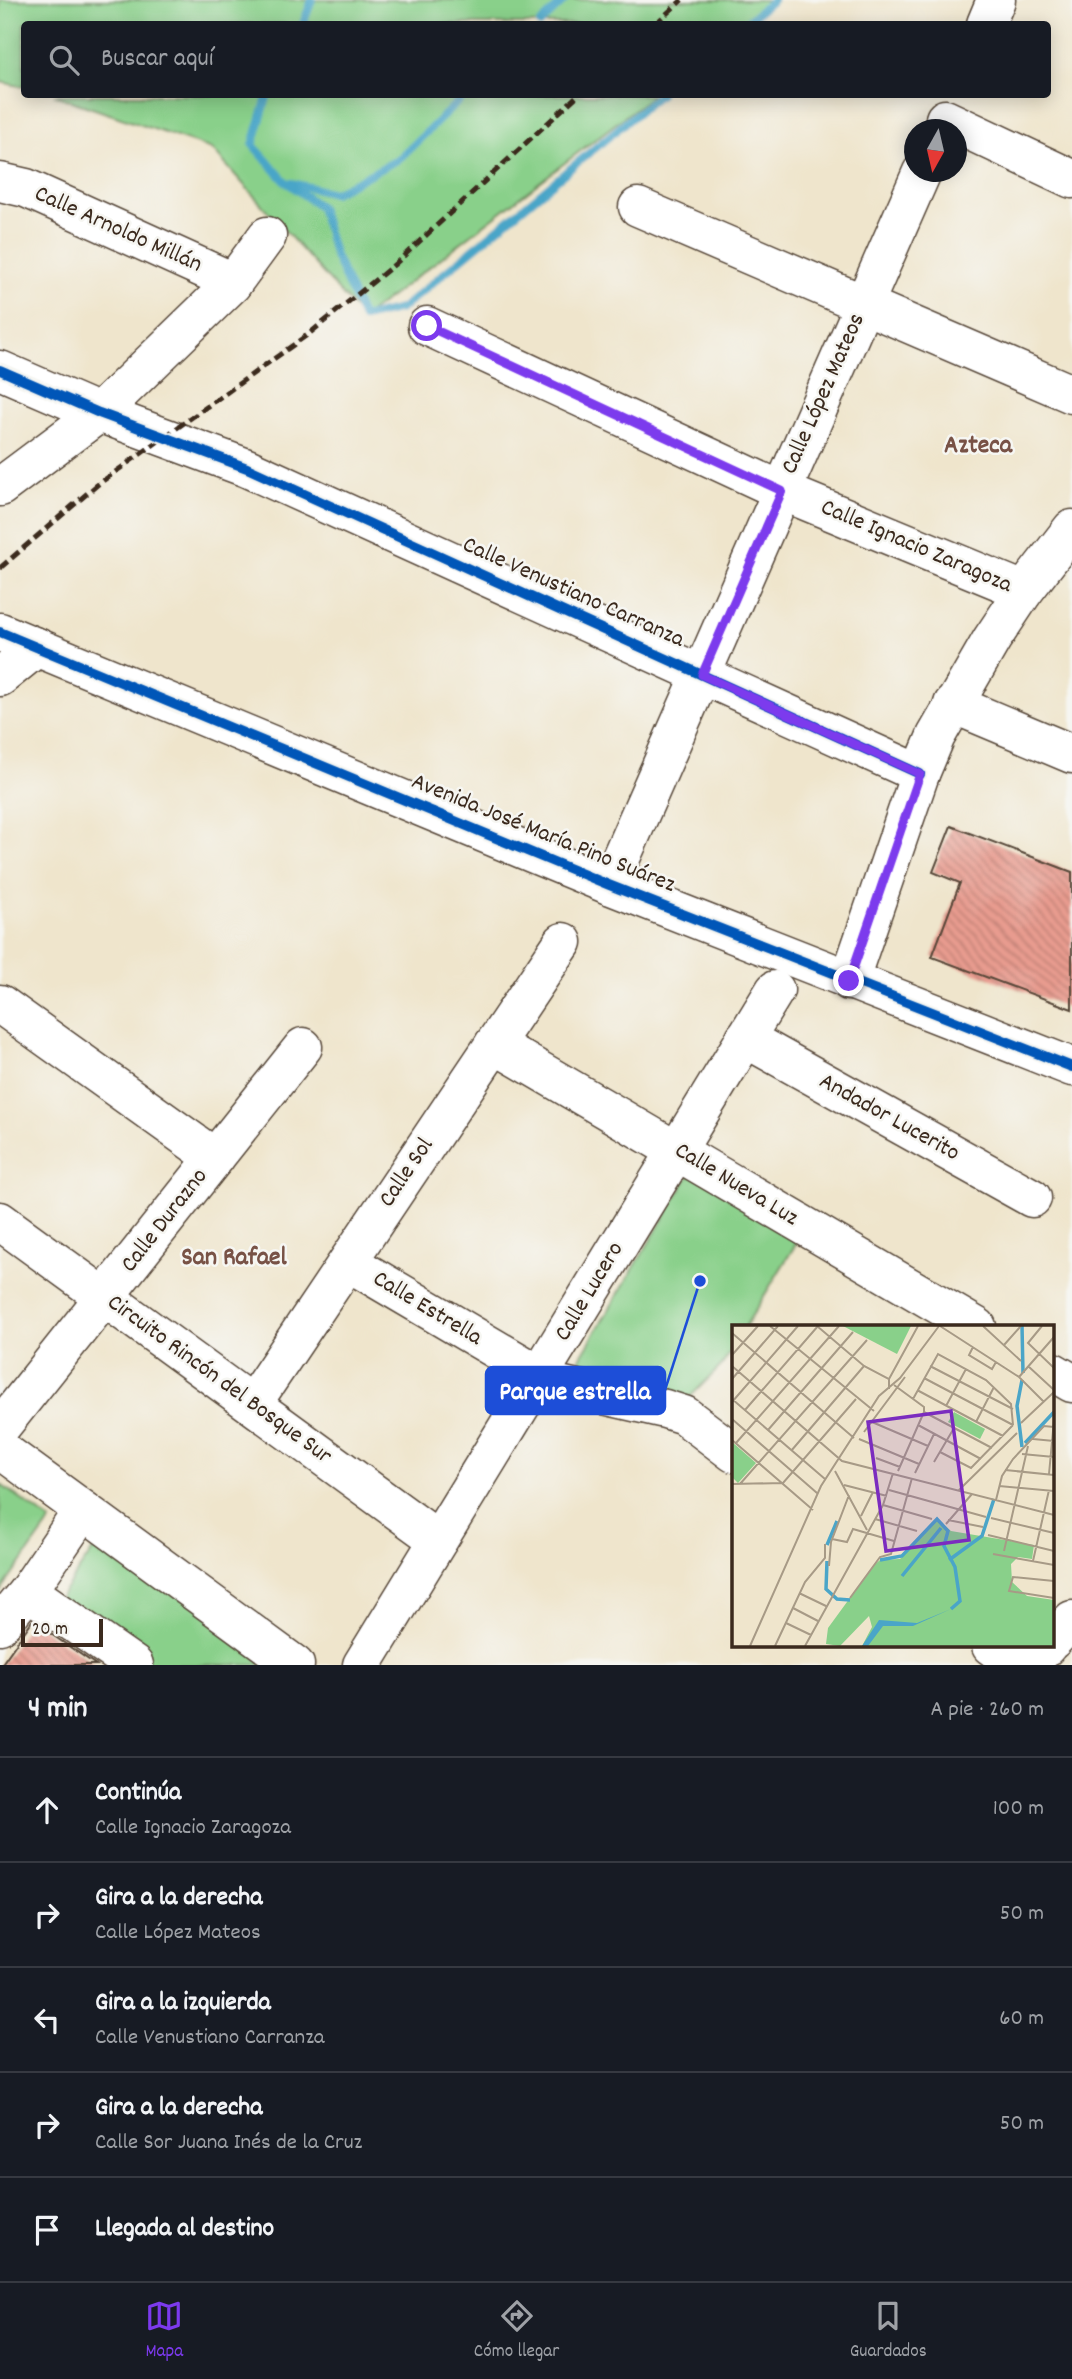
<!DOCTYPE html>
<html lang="es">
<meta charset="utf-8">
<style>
:root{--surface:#171b24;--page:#242831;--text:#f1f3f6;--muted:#9ea1a6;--line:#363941;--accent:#7c3aed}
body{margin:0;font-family:Dekko,sans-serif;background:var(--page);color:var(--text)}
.compass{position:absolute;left:904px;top:119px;width:63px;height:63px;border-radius:50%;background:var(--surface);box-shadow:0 4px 18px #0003;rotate:188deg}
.scale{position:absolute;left:21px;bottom:18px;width:82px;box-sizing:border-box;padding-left:7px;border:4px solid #3b2a1e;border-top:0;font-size:19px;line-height:24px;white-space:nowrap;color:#3b2a1e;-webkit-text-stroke:5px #f6f6f2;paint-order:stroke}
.stop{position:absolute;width:21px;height:21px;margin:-16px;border:5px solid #7c3aed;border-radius:50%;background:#fff}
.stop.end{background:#7c3aed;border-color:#fff;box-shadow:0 2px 7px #0008}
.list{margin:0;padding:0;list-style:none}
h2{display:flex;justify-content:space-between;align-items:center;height:91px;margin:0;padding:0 28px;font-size:30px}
h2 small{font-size:23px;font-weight:400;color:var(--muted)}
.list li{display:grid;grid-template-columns:46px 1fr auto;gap:21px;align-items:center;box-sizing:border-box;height:105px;padding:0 28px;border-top:2px solid var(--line)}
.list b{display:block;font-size:26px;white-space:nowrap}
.list p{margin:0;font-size:23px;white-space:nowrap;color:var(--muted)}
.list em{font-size:23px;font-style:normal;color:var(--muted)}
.icon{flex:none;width:38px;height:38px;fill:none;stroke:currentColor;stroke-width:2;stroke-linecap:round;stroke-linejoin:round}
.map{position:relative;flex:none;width:1072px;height:1665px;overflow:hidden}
.search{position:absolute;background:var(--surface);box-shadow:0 4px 18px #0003;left:21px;right:21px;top:21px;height:77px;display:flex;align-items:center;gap:18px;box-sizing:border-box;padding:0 24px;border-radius:7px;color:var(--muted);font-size:26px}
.sheet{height:616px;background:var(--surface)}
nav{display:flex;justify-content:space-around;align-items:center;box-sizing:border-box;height:98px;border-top:2px solid var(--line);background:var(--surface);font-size:19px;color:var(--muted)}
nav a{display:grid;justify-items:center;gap:4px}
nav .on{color:var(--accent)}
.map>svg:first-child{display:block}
.park{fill:#89d08a;stroke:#627d54;stroke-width:2}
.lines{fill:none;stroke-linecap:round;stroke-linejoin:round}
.stream{stroke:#4aa5c8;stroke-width:8}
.building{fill:url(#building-back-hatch)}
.minor-casing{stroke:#564638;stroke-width:41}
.major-casing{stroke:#564638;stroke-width:41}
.minor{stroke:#fff;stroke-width:38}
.major{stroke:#fff;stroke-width:38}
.rail{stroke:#3b2a1e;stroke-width:5;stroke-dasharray:10 5;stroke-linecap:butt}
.cycleway-casing{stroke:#f6f6f2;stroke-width:15}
.cycleway{stroke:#0057b8;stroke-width:10}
.route{stroke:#7c3aed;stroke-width:9}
.labels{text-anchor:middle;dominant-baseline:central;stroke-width:5;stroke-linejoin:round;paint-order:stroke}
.street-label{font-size:24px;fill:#3b2a1e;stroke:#f6f6f2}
.neighbourhood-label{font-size:26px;font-weight:bold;fill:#785246;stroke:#f6f6f2}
.inset-river{fill:none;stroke:#4aa5c8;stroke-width:3.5}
.inset-road{fill:none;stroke:#a79a86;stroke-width:2}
.view{fill:#7b2cbf;fill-opacity:0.15;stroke:#7b2cbf;stroke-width:3.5}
.inset-edge{fill:none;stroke:#3b2a1e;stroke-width:3.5}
.leader{fill:none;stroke:#1d4ed8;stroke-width:2.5}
.callout-dot{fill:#1d4ed8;stroke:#f6f6f2;stroke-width:2.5}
.callout{fill:#1d4ed8;stroke:#1d4ed8;stroke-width:2.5}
.callout-label{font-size:26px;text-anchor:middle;font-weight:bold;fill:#fff}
</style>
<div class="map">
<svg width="1072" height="1665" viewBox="0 0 1072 1665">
<defs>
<pattern id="building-back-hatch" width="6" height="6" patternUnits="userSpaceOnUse" patternTransform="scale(1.75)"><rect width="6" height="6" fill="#e89b8f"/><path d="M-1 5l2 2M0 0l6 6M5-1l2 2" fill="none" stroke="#bd7f74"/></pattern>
</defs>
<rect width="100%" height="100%" fill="#f6f6f2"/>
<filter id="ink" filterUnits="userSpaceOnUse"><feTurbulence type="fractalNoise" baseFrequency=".0143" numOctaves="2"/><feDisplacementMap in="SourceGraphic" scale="14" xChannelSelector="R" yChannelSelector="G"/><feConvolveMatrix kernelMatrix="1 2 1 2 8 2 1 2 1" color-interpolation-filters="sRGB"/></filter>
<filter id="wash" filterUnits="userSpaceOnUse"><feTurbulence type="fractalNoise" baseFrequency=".00686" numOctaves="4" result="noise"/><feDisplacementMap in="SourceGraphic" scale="28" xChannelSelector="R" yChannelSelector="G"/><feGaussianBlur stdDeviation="1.57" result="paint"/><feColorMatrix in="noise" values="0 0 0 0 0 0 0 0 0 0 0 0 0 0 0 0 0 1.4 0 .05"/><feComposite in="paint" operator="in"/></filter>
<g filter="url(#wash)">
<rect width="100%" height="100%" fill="#efe5cc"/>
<g class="park">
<polygon points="0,0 773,0 743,24 24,24 24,87 0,82"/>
<polygon points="54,95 653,95 363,318 212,149"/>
<polygon points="693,1169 802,1234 745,1327 734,1327 734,1346 722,1365 680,1407 568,1378"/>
<polygon points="0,1484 51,1521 0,1592"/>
<polygon points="103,1535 280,1665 132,1665 59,1599"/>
</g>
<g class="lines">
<g class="stream">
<polyline points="303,24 312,0"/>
<polyline points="540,24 565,0"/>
<polyline points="744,24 773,0"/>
<polyline points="268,94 253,145 285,181 320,207 335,256 363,318 401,309 660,94"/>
<polyline points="291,183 334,193 399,159 466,94"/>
</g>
</g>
<g id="blocks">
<g class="building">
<polygon points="951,826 1072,872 1072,1009 932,957 960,883 933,872"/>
<polygon points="32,1621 96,1665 1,1665"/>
</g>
</g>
</g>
<g filter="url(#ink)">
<use href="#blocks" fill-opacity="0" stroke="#564638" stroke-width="2"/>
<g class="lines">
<g class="minor-casing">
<g id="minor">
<polyline points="986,24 996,0"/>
<polyline points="945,119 1072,179"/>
<polyline points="0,182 26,188 220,276 232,284"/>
<polyline points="638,207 1072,394"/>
<polyline points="427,326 782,491 1024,591"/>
<polyline points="0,370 99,413 247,468 920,774"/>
<polyline points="0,487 99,413 232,284 267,236"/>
<polyline points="0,632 609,885 1072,1067"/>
<polyline points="0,677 37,647"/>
<polyline points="953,704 1072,754"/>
<polyline points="609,885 922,172"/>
<polyline points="849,981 920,774 936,736 992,639 1024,591 1072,529"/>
<polyline points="0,1004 215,1158"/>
<polyline points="745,1038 1032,1198"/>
<polyline points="494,1044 977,1327"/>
<polyline points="0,1221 438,1540"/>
<polyline points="348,1262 555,1384 665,1409 684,1415 734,1453"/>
<polyline points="1053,1372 1072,1383"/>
<polyline points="252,1404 563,942"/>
<polyline points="0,1428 303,1047"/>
<polyline points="0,1449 295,1665"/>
<polyline points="28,1591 134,1665"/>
<polyline points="0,1625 28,1591 83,1510"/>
<polyline points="991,1646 1017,1665"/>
<polyline points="362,1665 775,990"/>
</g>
</g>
<g class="major-casing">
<g id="major">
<polyline points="1053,1640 1072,1620"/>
<polyline points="1028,1665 1047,1646"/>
</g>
</g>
<use href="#minor" class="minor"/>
<use href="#major" class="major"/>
<g class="rail">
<polyline points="655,24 682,0"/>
<polyline points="0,568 97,485 310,333 395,264 579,94"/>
</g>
<g class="cycleway-casing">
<g id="cycleway">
<polyline points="0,370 99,413 247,468 920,774"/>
<polyline points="0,632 609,885 1072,1067"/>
</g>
</g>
<use href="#cycleway" class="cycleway"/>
</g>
</g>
<g class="lines" filter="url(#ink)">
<polyline class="route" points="427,326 782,491 702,675 920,774 849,981"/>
</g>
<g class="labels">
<g class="street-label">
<text transform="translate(118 230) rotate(24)">Calle Arnoldo Millán</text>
<text transform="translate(824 394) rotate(-66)">Calle López Mateos</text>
<text transform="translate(916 547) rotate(23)">Calle Ignacio Zaragoza</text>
<text transform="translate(573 593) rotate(24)">Calle Venustiano Carranza</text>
<text transform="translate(543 834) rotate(22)">Avenida José María Pino Suárez</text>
<text transform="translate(889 1118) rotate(29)">Andador Lucerito</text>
<text transform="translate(407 1173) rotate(-56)">Calle Sol</text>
<text transform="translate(736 1185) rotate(31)">Calle Nueva Luz</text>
<text transform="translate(165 1221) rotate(-52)">Calle Durazno</text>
<text transform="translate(590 1292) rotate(-59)">Calle Lucero</text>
<text transform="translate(427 1309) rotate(31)">Calle Estrella</text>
<text transform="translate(219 1380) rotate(36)">Circuito Rincón del Bosque Sur</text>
</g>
<g class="neighbourhood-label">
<text x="978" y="446">Azteca</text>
<text x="234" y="1258">San Rafael</text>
</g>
</g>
<g transform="translate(732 1325)">
<rect width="322" height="322" fill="#efe5cc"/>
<path d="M 111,1 L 179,1 L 165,29 Z" fill="#89d08a"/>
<path d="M 222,87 L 253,104 L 248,114 L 216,97 ZM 0,117 L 24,138 L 6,158 L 0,152 ZM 205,194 L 219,206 L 302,220 L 300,234 L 286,232 L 279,239 L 280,257 L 295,271 L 322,275 L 322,321 L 130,321 L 140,302 L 137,291 L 108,321 L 94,319 L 96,303 L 142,240 L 148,235 L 168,234 Z" fill="#89d08a"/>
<path d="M 219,284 L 181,301 L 151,301 L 136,321 L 130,321 L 147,295 L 185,298 Z" fill="#4aa5c8"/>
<path class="inset-river" d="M 290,1 L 291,48M 293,118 L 322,87M 290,122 L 285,81 L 290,55M 95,220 L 105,196M 148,235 L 170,231 L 205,194 L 216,206 L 212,221 L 223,242 L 228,276 L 219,284M 217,235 L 250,211 L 262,174M 95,236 L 94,264 L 105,274 L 118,275M 170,251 L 209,203"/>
<path class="inset-road" d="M 38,1 L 142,86M 85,1 L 132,41 L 157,54 L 157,64M 208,1 L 287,52 L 312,77M 251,1 L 289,36M 310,1 L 296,18 L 322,43M 0,8 L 122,113M 272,20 L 289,1M 241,22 L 237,30 L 260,44 L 264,37M 0,30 L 26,1M 0,41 L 110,136 L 322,190M 198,41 L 281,84M 296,41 L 322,65M 287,52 L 322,12M 192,53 L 281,100M 0,54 L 46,1M 157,54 L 186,1M 162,60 L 192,82 L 192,87M 185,65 L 271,111M 0,74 L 93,154M 181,74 L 206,29 L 254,55 L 279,79 L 281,100M 0,77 L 66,1M 214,81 L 234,44M 13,85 L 86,1M 192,87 L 260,123M 0,94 L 85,168M 140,97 L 196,121M 244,97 L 262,62M 289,98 L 322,67M 186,100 L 249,134M 36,105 L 121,7M 132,107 L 173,52M 127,114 L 187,139M 301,114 L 322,116M 0,115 L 81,185M 4,118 L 107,1M 59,126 L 132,41M 208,127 L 239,143 L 281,100M 290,129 L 322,132M 144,133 L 168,142M 202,137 L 222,103M 273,145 L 322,150M 103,146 L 135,205M 166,146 L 192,87M 183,148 L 202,109M 317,149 L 322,95M 0,159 L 51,158 L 124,74M 8,159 L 135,15M 112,160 L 155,171M 267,161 L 322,166M 157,165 L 254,192M 227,165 L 285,108M 264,175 L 270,151 L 281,134 L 312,101 L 322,102M 151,180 L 200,194M 129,191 L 141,167M 259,193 L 322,208M 143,194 L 185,206M 216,195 L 251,202M 214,199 L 240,169M 256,210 L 322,226M 100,214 L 115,217 L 121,204 L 162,216M 272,226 L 296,121M 261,229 L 322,240M 301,236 L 317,165M 97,241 L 99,217 L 117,170M 322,256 L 281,252 L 277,266 L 322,273M 67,268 L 94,281M 118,273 L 148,232 L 159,229 L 180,153M 61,283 L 86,296M 54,298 L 79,310M 18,321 L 89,161 L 147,71 L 168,53 L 207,1M 43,321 L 73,257 L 93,233 L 93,219M 73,321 L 151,180 L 161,148"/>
<path class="view" d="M 219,86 L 237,215 L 154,226 L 136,97 Z"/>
<rect width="322" height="322" class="inset-edge"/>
</g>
<path class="leader" d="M700 1281L665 1390"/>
<circle class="callout-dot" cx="700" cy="1281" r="7"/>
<rect class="callout" x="486" y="1367" width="179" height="47" rx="7"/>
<g class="callout-label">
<text x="575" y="1399">Parque estrella</text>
</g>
</svg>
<svg class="compass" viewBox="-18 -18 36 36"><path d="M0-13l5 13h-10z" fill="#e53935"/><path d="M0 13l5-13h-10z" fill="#9ea1a6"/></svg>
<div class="scale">20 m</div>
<div class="stop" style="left:427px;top:326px"></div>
<div class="stop end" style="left:849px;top:981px"></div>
<div class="search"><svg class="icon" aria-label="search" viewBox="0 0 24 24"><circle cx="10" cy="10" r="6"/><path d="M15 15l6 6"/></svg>Buscar aquí</div>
</div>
<section class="sheet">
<h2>4 min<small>A pie · 260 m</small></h2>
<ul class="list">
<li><svg class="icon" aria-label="ahead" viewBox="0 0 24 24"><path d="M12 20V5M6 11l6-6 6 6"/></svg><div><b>Continúa</b><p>Calle Ignacio Zaragoza</p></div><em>100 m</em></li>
<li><svg class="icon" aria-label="right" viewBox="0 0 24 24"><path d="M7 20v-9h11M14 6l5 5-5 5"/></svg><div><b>Gira a la derecha</b><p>Calle López Mateos</p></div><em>50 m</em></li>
<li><svg class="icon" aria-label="left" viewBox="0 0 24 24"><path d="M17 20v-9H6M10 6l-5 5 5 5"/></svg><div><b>Gira a la izquierda</b><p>Calle Venustiano Carranza</p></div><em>60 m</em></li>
<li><svg class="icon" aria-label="right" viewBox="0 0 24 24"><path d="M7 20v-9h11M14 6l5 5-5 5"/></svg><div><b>Gira a la derecha</b><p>Calle Sor Juana Inés de la Cruz</p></div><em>50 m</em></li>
<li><svg class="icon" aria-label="arrive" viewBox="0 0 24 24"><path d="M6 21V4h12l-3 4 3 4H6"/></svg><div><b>Llegada al destino</b></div></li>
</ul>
</section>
<nav>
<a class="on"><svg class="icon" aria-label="map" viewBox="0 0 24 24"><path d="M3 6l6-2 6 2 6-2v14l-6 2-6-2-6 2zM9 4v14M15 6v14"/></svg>Mapa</a>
<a><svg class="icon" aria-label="directions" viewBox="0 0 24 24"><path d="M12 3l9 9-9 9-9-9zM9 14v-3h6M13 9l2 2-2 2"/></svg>Cómo llegar</a>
<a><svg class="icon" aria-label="saved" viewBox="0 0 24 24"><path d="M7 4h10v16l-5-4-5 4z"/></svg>Guardados</a>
</nav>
